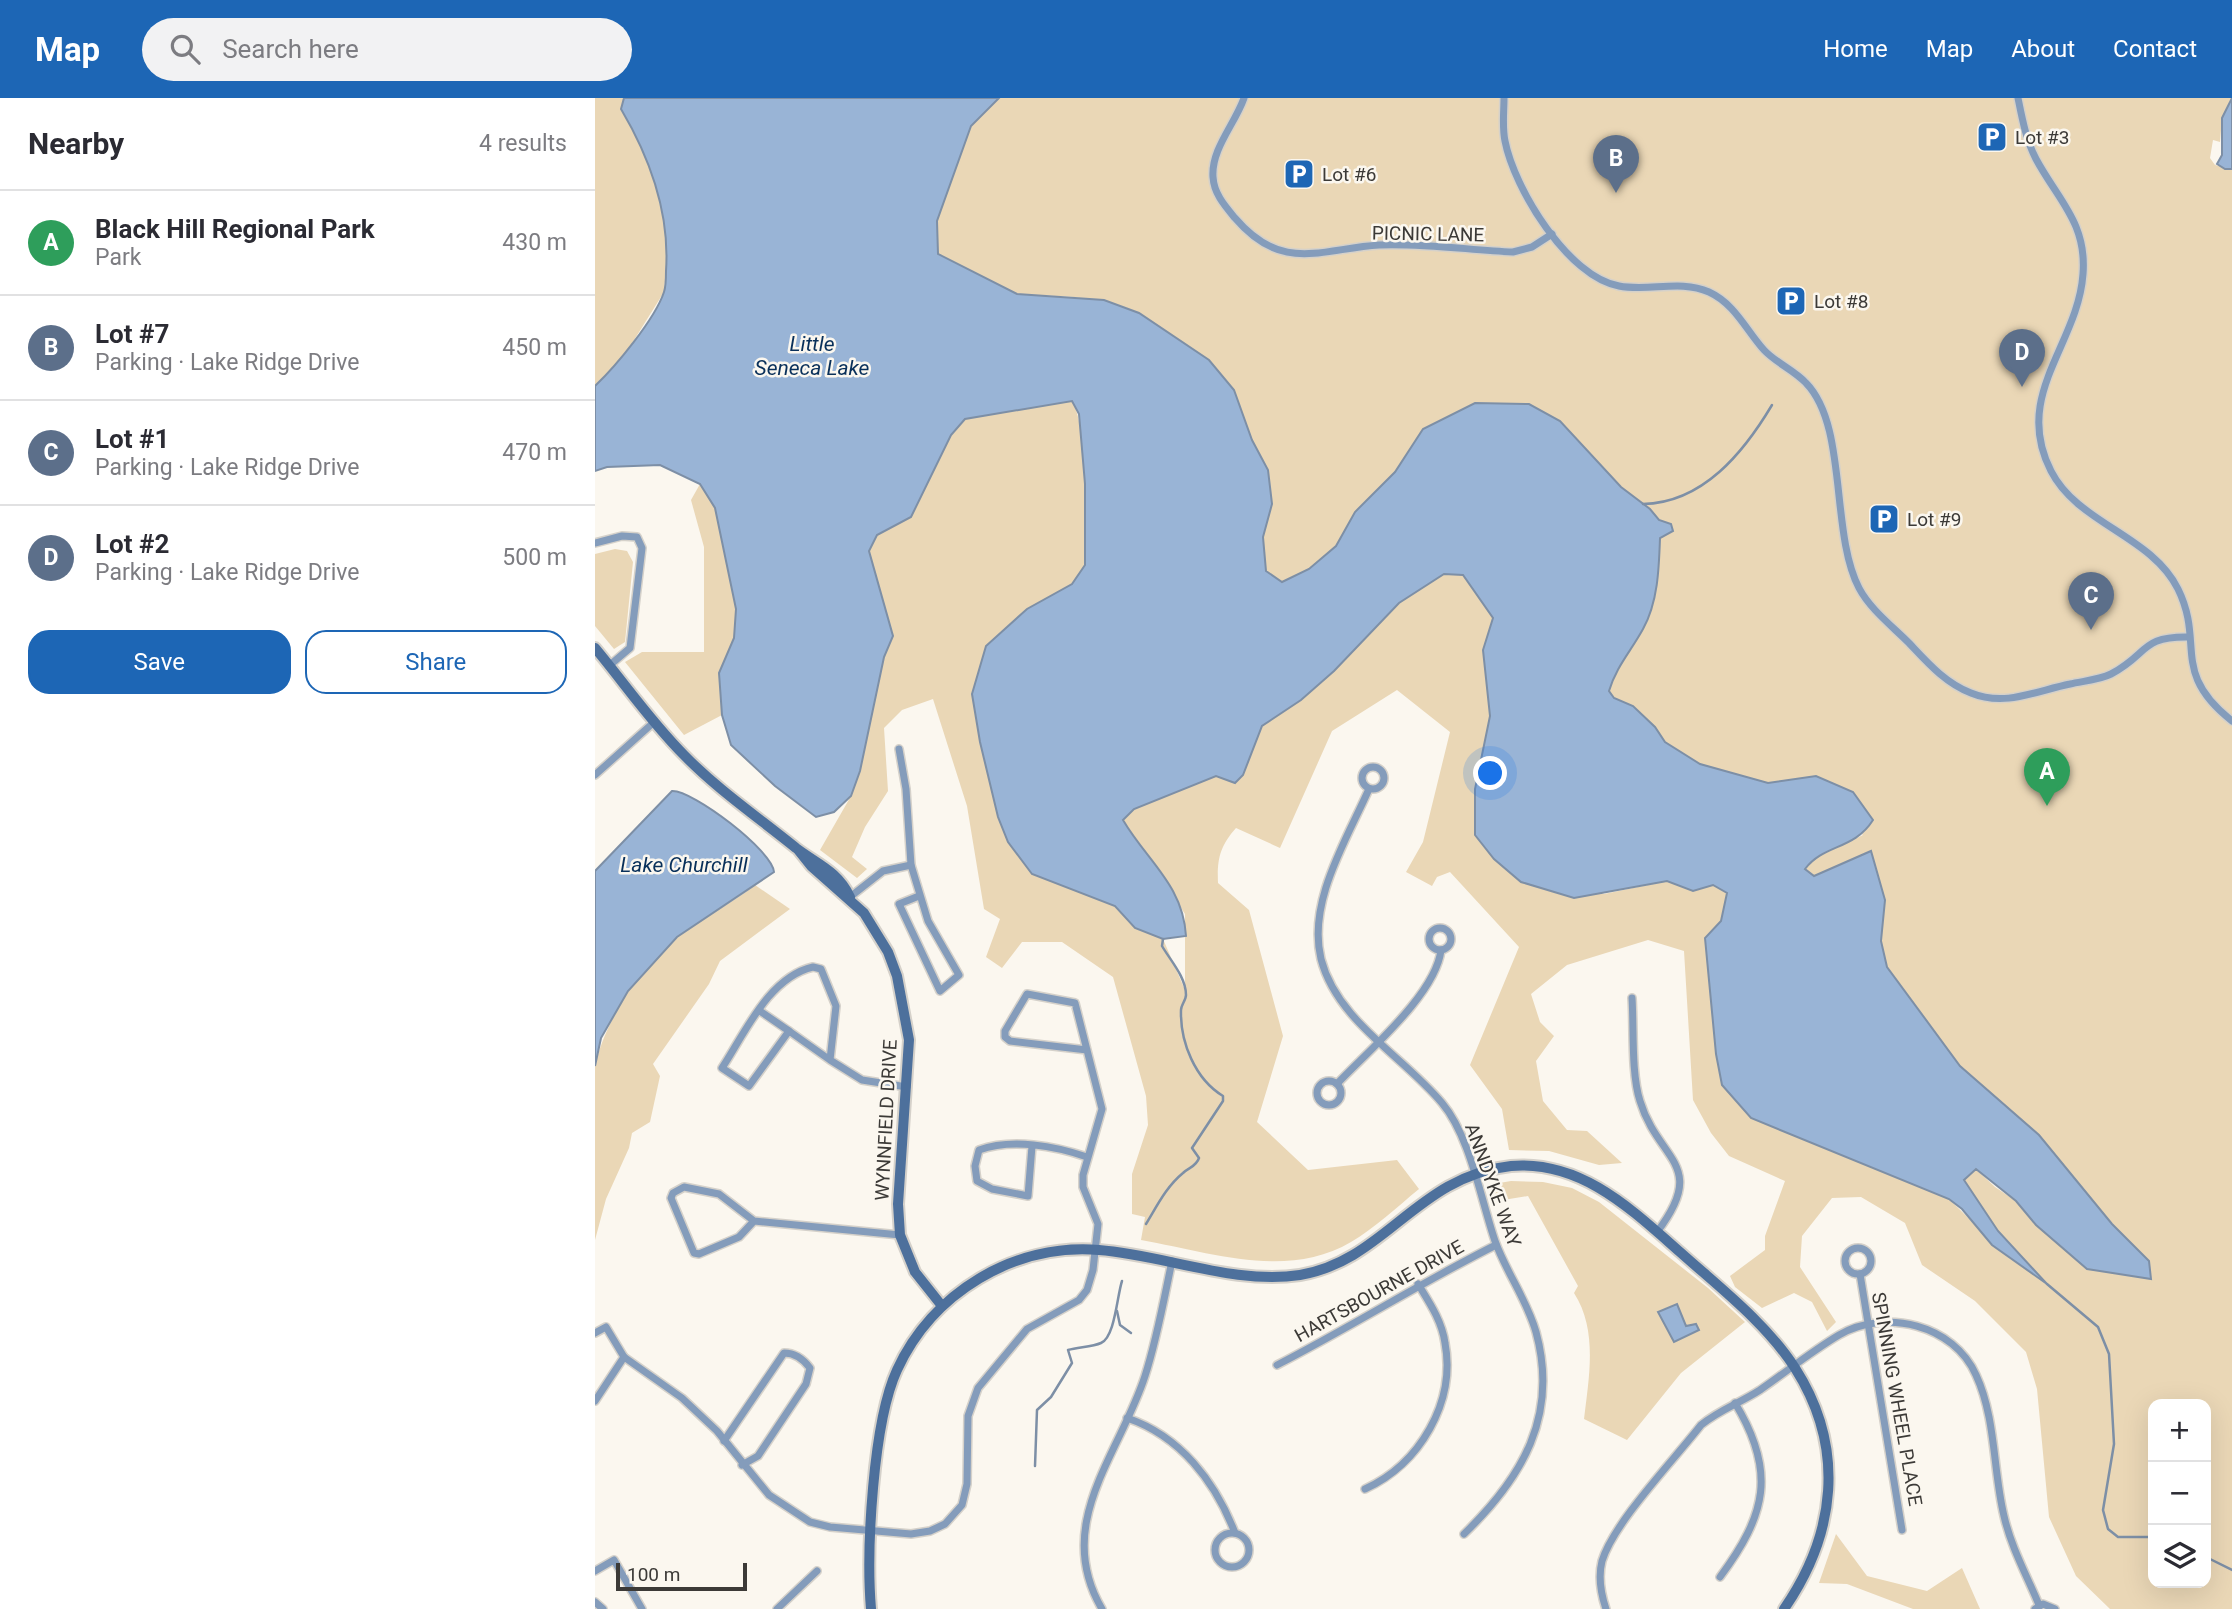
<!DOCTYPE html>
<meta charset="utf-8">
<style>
:root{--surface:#fff;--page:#f2f2f3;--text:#2b2b33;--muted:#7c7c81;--line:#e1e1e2;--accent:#1d66b5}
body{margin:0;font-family:Roboto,sans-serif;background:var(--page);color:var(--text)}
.controls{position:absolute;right:21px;bottom:21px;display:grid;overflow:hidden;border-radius:14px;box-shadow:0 7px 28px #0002}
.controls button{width:63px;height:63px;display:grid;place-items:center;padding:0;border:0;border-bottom:2px solid var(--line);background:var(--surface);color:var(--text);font:35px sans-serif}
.scale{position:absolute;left:21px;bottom:18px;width:131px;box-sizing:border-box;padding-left:7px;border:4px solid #3c3a37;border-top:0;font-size:19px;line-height:24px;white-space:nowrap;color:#3c3a37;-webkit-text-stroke:5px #fbf7ef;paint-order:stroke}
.you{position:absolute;left:896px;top:676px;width:24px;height:24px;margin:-18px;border:5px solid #fff;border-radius:50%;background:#1a73e8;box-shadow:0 0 0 10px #1a73e833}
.badge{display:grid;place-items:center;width:46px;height:46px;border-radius:50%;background:var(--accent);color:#fff;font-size:23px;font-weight:700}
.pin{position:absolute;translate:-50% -58px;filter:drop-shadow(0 2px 4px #0008)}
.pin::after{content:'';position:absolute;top:37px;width:24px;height:21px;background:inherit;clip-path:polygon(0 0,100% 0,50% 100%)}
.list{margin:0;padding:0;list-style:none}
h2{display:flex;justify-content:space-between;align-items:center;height:91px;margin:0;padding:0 28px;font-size:30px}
h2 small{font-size:23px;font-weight:400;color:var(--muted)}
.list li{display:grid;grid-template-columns:46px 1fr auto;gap:21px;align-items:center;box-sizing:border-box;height:105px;padding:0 28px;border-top:2px solid var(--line)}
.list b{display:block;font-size:26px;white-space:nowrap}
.list p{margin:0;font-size:23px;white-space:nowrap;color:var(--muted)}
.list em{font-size:23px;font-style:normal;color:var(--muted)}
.actions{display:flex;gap:14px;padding:21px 28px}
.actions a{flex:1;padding:16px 0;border:2px solid var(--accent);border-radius:21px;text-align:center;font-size:24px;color:var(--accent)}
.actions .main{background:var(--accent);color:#fff}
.icon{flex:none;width:38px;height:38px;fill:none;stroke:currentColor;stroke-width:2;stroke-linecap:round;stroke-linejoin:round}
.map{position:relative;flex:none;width:1637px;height:1511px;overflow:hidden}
header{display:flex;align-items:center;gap:42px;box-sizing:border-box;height:98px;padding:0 35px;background:var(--accent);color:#fff}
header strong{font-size:33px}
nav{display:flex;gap:38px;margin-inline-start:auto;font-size:24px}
.search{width:490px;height:63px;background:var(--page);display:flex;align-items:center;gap:18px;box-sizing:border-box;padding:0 24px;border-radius:38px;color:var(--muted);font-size:26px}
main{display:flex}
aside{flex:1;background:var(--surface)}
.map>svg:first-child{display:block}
.green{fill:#ead7b6;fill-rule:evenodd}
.water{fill:#99b4d6;stroke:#7d8fa6;stroke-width:2}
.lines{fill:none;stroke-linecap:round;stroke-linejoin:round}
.stream{stroke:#7d8fa6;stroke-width:2.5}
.street-casing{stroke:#d5d1ca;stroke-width:10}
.secondary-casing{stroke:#d5d1ca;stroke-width:14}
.street{stroke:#849cbb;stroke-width:7}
.secondary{stroke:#4d709c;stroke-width:10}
.labels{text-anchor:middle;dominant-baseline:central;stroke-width:5;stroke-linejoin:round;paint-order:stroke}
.poi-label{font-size:19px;fill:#3c3a37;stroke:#fbf7ef;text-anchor:start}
.street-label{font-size:19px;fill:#3c3a37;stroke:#fbf7ef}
.water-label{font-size:21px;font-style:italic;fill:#09305a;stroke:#fbf7ef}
</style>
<header>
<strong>Map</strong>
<div class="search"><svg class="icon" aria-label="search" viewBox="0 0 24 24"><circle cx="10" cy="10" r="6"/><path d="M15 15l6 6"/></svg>Search here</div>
<nav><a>Home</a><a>Map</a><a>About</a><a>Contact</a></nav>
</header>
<main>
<aside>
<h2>Nearby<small>4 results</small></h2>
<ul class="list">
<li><span class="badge" style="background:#2e9e5b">A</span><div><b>Black Hill Regional Park</b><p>Park</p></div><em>430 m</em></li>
<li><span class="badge" style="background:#5c6f8a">B</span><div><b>Lot #7</b><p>Parking · Lake Ridge Drive</p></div><em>450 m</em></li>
<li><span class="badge" style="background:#5c6f8a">C</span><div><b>Lot #1</b><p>Parking · Lake Ridge Drive</p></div><em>470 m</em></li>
<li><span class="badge" style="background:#5c6f8a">D</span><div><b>Lot #2</b><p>Parking · Lake Ridge Drive</p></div><em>500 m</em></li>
</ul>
<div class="actions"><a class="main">Save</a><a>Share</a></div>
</aside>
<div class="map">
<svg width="1637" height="1511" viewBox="0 0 1637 1511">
<rect width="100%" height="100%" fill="#fbf7ef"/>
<g class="green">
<polygon points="0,0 29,0 26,11 54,49 69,115 73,151 69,194 26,263 0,288"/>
<path d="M 404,0 L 1636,0 L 1627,20 L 1625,44 L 1618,42 L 1615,60 L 1620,67 L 1637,71 L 1637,1511 L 1515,1511 L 1481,1478 L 1454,1419 L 1442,1291 L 1431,1254 L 1380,1203 L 1327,1167 L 1310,1125 L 1266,1099 L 1237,1100 L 1207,1138 L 1205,1169 L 1241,1224 L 1232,1233 L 1217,1204 L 1199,1195 L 1167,1210 L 1140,1189 L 1135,1178 L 1170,1152 L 1170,1138 L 1190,1083 L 1134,1058 L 1116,1035 L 1098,1002 L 1089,853 L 1053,842 L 972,867 L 936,896 L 945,924 L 959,938 L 941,963 L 948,1003 L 972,1032 L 992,1033 L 1027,1065 L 1004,1067 L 954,1053 L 914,1052 L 907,1011 L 875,967 L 924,849 L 855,774 L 842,779 L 837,788 L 811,774 L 828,744 L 855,634 L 802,592 L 737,633 L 685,750 L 641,730 C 625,748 622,761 623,785 L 654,812 L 688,938 L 662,1024 L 713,1072 L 802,1062 L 824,1091 C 802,1109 780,1130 756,1144 C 692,1182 614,1154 546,1142 L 550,1119 L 537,1116 L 537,1076 L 553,1027 L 551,998 L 518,879 L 467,844 L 427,844 L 407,870 L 391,859 L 405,821 L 389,811 L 372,708 L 338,601 L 307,612 L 289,630 L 293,693 L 270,729 L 257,759 L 272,771 L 262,780 L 225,752 L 256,698 L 289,559 L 298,538 L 274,453 L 282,437 L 316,419 L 356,337 L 370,321 L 477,303 C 485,316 483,330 490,343 L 490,467 L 477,486 L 432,511 L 377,596 L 403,719 L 437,776 L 520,808 L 540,830 L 568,841 L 590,892 L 590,816 L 528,723 L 539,711 L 621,678 L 648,677 L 667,628 L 706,602 L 739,573 L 804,505 L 849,476 L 869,476 L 898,520 L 888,552 L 895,618 L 880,705 L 880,737 L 1009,796 L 1072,783 L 1098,793 L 1119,787 L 1133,795 L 1157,1020 L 1354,1101 L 1413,1159 L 1448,1183 L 1403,1133 L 1369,1082 L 1381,1071 L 1400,1089 L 1421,1103 L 1441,1127 L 1492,1171 L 1512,1173 L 1554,1163 L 1517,1126 L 1444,1037 L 1365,968 L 1292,869 L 1286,843 L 1290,802 L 1276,754 L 1219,778 L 1210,770 L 1218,761 L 1268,737 L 1193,682 L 1173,685 L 1105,666 L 1069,644 L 1060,629 L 1038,608 L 1019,600 L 1014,593 C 1021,569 1036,553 1048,531 C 1063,504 1064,470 1065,440 L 1077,433 L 1076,426 L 1064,422 L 1055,411 L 1026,389 L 965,323 L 934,306 L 880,305 L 829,331 L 800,374 L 760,414 L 741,448 L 714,471 L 687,484 L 671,474 L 668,439 L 677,406 L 673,372 L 657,342 L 577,239 L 545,215 L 524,207 L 479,199 L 422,196 L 343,156 L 342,123 L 376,28 ZM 1558,1306 L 1611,1306 L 1611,1485 L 1558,1485 Z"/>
<polygon points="105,386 120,410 141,511 139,540 124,575 127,617 89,637 30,564 47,554 109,554 109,449 96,402"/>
<polygon points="20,451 32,453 38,464 30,544 19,551 0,528 0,456"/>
<path d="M 160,787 L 195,811 L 125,863 L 114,886 L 58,966 L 65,978 L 55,1024 L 37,1035 L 34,1050 L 11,1101 L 0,1142 L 0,968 C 11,921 45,868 83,838 C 107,820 136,806 160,787 Z"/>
<path d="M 916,1083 L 948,1084 L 977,1090 L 1004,1104 L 1113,1190 L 1150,1224 L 1086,1275 L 1032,1342 L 989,1321 C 994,1279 1003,1232 979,1195 L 983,1188 L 933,1098 L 896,1104 L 893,1087 Z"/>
<polygon points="1241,1436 1272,1478 1332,1493 1367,1470 1385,1511 1318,1511 1252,1486 1224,1485"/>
</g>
<g class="water">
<path d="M 29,0 L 404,0 L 376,28 L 342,123 L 343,156 L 422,196 L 509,202 L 544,215 L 614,262 L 639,292 L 657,342 L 673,372 L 677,406 L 668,439 L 671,473 L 687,484 L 714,471 L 741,448 L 760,414 L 800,374 L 828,331 L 880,305 L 934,306 L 965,323 L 1026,389 L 1055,411 L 1064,422 L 1076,426 L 1078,433 L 1065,440 C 1064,470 1063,504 1048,531 C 1036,553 1021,569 1014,593 L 1019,600 L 1038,608 L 1060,629 L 1070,644 L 1105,666 L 1173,685 L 1221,678 L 1258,694 L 1278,722 C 1259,752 1229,746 1210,771 L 1219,778 L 1276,753 L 1290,802 L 1286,843 L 1292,869 L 1365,968 L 1444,1037 L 1517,1126 L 1554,1163 L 1556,1181 L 1492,1171 L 1441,1127 L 1421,1103 L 1381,1071 L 1369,1082 L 1403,1133 L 1452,1186 L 1397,1147 L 1367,1111 L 1354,1101 L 1156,1020 L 1127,987 L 1121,956 L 1110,840 L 1126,823 L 1132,795 L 1118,787 L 1098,793 L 1072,783 L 979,800 L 926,784 L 899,761 L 880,737 L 880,691 L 895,618 L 888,552 L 898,520 L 868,477 L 849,476 L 804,505 L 739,573 L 706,602 L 667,628 L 648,677 L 640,685 L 621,678 L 539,711 L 528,722 C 552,763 588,787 591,838 L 568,841 L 540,830 L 520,808 L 437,776 L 413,744 L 403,719 L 385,644 L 377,596 L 391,548 L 432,511 L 477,486 L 490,467 L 490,386 L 484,316 L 477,303 L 370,321 L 356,337 L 316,419 L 282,437 L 274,453 L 298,538 L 289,559 L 265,673 L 256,698 L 239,714 L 221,719 L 180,688 L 136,647 L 127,617 L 124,575 L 139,540 L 141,511 L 120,410 L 105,386 L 65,367 L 12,369 L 0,373 L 0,288 C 21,268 60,221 69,194 C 71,188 71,179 71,173 C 75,115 55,60 26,11 Z"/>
<polygon points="1637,0 1637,71 1630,71 1622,66 1627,57 1627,20"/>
<path d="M 77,693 C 98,692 178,753 179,774 L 82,839 L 33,893 L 6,940 L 0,968 L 0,773 Z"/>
<polygon points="1082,1206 1091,1228 1101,1226 1104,1232 1079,1244 1063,1214"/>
</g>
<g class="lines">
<g class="stream">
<path d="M 1048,406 C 1108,405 1149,354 1177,307"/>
<path d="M 551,1126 C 562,1108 571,1089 588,1075 C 594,1069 601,1069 604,1060 L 597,1050 L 628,1003 L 628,998 C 600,981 585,944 586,912 C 586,907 591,902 591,897 C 591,879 575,862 567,848 L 568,841"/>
<polyline points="1452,1186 1503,1229 1514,1256 1519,1346 1508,1412 1513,1431 1523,1439 1558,1439"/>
<polyline points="522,1213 525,1227 536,1235"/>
<path d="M 440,1368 L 442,1312 L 456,1299 L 477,1265 L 473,1252 C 483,1249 497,1249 506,1245 C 520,1239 522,1198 527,1183"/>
<polyline points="1611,1459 1637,1472"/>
</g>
<g class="street-casing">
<g id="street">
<path d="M 649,0 C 640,26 616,51 618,79 C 619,96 630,108 640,120 C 687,175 725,151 784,147 C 828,145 874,152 918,154 L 937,149 L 957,136"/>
<path d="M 909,0 C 909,14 907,29 910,43 C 919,90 973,179 1024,188 C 1054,194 1085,181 1114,194 C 1140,206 1151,232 1169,252 C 1181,265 1199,272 1211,285 C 1253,328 1235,434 1264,490 C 1275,511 1297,528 1314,545 C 1332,564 1350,585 1376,595 C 1410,609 1441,593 1475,586 C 1488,583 1504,582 1516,576 C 1554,556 1545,538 1594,539"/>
<path d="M 1423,0 C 1427,20 1431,42 1441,61 C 1463,102 1492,125 1488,176 C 1483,247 1417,297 1456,373 C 1483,426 1556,437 1583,491 C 1610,546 1575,574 1637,623"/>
<polyline points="0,445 27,438 42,439 47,450 35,550 15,567"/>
<polyline points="304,651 311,691 316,767 333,823 364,877 345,893 304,806 324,798"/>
<circle cx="778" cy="680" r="11"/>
<polyline points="0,677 58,625"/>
<path d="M 774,691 C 752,741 712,804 726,861 C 742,923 808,958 847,1005 C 875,1038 886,1102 900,1143 C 911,1174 932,1202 941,1234 C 964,1318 927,1380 869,1436"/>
<polyline points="255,799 288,773 316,767"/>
<circle cx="845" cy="841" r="11"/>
<path d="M 1037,900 C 1039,930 1036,975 1045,1003 C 1063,1063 1114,1066 1062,1134"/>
<polyline points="165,913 194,933"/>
<path d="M 235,962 L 194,933 L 154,988 L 127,970 C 150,935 174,879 218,869 L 226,871 L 241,908 L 235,962 L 267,982 L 312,989"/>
<circle cx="734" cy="995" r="12"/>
<path d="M 742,986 C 773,953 841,896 846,852"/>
<path d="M 437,1048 L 433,1098 L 397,1091 L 382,1083 L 380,1068 L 384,1052 C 417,1040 460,1048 492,1059"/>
<polyline points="159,1123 144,1139 104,1156 99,1155 76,1100 78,1095 89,1089 124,1096 159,1123 305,1137"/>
<circle cx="1263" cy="1163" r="13"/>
<polyline points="1265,1176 1307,1432"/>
<polyline points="0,1235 11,1229 29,1259 87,1300 122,1333 174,1397 215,1424 235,1429 316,1436 335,1433 350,1426 367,1407 372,1386 373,1318 383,1290 432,1231 484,1202 492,1192 498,1172 503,1126 488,1089 488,1077 507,1011 480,905 432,896 410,933 410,939 415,943 492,952"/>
<path d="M 682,1267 C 756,1229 827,1184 901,1147"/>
<polyline points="0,1303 29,1259"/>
<path d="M 532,1320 C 585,1338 620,1383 640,1435"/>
<path d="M 129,1343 L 189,1255 C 200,1255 209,1262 215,1270 L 211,1286 L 163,1358 L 147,1367"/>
<path d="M 770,1391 C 825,1366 861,1304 850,1245 C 847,1223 834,1204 823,1186"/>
<circle cx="637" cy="1452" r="17"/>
<polyline points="0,1473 19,1462 47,1511"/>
<path d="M 1125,1479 C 1171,1417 1182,1374 1140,1305"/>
<polyline points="0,1504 8,1511"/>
<polyline points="182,1511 222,1473"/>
<path d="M 507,1511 C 457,1426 525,1356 550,1278 C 562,1241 569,1201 577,1163"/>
<path d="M 1011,1511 C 1006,1496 1003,1479 1007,1463 C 1019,1424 1079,1362 1106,1327 C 1124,1312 1145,1305 1165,1292 C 1191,1274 1217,1253 1244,1237 C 1291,1210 1359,1227 1381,1277 C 1401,1320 1398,1373 1409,1418 C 1416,1449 1432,1478 1444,1507"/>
<polyline points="1440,1511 1448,1506 1460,1511"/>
</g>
</g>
<g class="secondary-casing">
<g id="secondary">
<path d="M 0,550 C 30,586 56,624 89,657 C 122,691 164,720 201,750 C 222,766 243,773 255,799"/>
<polyline points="204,753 216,768 269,815 293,854 302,878 314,942 303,1106 305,1137 320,1174 347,1208"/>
<path d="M 276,1511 C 271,1452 278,1324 302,1272 C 337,1195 419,1145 504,1152 C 570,1157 639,1187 705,1177 C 790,1163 822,1078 916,1068 C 986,1062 1036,1111 1085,1154 C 1124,1189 1171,1225 1200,1270 C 1251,1350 1241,1436 1189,1511"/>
</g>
</g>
<use href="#street" class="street"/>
<use href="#secondary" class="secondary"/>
</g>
<defs>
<g id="parking-square" transform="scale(1.575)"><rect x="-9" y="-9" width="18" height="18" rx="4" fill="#1d66b5" stroke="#fbf7ef"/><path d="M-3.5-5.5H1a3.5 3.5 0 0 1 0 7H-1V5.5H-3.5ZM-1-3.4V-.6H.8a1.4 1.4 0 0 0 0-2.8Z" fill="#fff"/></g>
</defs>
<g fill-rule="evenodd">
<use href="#parking-square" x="1397" y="39"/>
<use href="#parking-square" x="704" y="76"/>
<use href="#parking-square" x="1196" y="203"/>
<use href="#parking-square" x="1289" y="421"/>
</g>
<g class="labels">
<g class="poi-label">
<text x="1420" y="39">Lot #3</text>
<text x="727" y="76">Lot #6</text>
<text x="1219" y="203">Lot #8</text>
<text x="1312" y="421">Lot #9</text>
</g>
<g class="street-label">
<text transform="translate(833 136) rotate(1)">PICNIC LANE</text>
<text transform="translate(291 1022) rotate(-87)">WYNNFIELD DRIVE</text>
<text transform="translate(898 1087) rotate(70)">ANNDYKE WAY</text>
<text transform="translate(784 1193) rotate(-29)">HARTSBOURNE DRIVE</text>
<text transform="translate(1302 1301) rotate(80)">SPINNING WHEEL PLACE</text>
</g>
<g class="water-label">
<text x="217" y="246">Little<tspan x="217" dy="24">Seneca Lake</tspan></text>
<text x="89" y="767">Lake Churchill</text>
</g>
</g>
</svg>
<div class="controls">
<button>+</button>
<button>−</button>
<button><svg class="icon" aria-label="layers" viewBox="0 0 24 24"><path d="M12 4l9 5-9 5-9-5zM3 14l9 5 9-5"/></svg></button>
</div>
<div class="scale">100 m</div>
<div class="you"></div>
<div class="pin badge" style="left:1452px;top:708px;background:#2e9e5b">A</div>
<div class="pin badge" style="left:1021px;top:95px;background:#5c6f8a">B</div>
<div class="pin badge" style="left:1496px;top:532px;background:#5c6f8a">C</div>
<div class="pin badge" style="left:1427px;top:289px;background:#5c6f8a">D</div>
</div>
</main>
